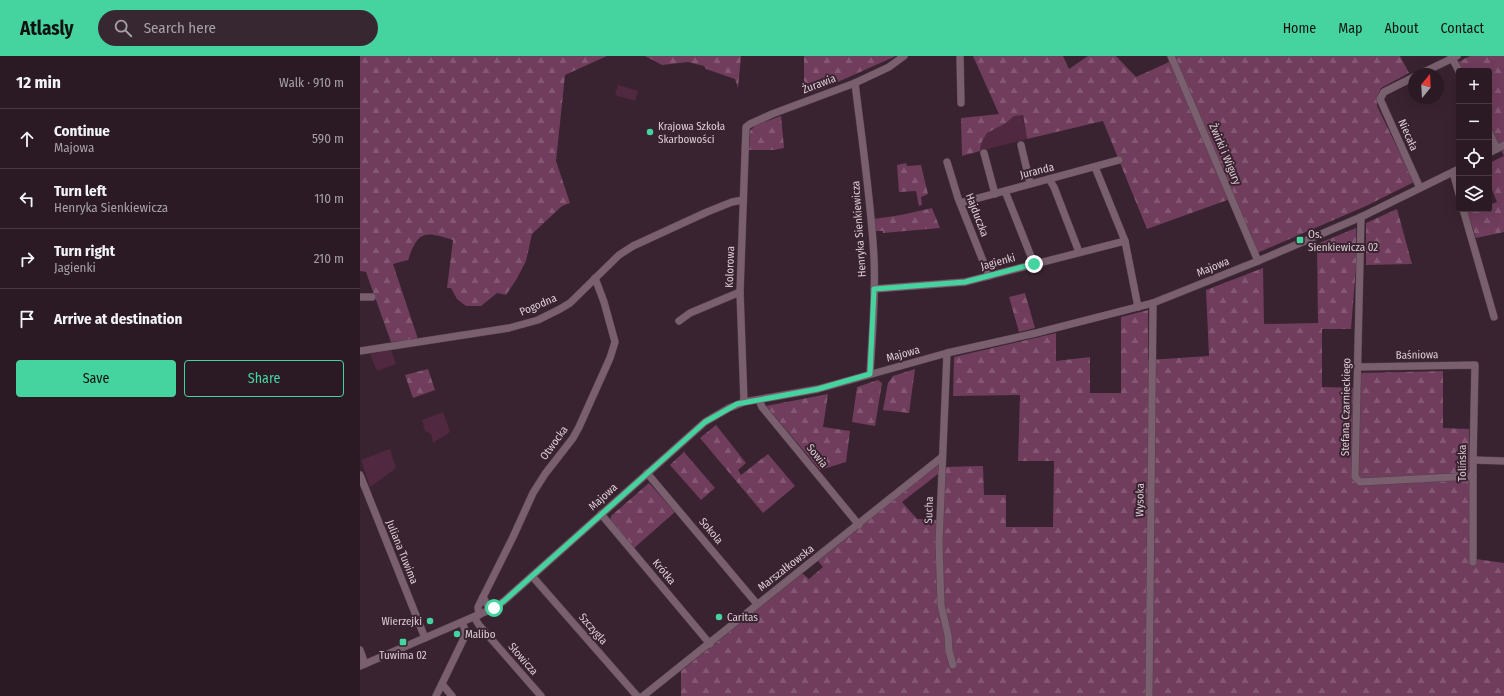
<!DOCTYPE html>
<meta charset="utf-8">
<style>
:root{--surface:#2b1a24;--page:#372731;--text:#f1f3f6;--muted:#a6a1a6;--line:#473841;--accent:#45d49f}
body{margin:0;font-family:"Fira Sans Condensed",sans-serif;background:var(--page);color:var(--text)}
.controls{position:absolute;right:12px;top:12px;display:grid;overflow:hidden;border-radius:4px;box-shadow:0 4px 16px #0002}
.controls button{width:36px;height:36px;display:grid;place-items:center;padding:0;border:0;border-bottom:1px solid var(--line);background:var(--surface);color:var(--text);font:20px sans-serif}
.compass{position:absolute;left:1048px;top:12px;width:36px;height:36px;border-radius:50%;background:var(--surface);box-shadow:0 4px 16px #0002;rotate:18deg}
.stop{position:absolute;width:12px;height:12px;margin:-9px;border:3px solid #45d49f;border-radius:50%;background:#fff}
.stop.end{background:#45d49f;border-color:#fff;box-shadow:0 1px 4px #0008}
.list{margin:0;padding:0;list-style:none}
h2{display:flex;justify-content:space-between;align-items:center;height:52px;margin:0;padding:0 16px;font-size:17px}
h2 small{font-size:13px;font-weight:400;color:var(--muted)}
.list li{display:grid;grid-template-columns:26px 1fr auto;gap:12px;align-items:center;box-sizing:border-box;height:60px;padding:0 16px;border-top:1px solid var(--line)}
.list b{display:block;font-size:15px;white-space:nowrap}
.list p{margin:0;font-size:13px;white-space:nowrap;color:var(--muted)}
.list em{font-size:13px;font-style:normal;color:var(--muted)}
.actions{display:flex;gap:8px;padding:12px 16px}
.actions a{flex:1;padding:9px 0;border:1px solid var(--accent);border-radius:4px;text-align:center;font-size:14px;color:var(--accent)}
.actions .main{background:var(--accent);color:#111}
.icon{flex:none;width:22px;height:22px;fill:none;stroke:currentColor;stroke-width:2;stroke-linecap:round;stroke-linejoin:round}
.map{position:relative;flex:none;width:1144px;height:640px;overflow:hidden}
header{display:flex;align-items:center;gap:24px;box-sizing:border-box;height:56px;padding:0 20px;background:var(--accent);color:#111}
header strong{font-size:19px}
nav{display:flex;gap:22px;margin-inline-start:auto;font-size:14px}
.search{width:280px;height:36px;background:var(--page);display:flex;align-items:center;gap:10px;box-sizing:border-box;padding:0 14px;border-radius:22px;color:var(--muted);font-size:15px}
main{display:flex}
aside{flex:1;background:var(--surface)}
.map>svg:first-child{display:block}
.green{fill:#502940}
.forest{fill:url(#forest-firs)}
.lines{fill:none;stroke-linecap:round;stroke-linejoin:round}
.minor-casing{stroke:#55414d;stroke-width:8}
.minor{stroke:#7a606e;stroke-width:7}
.route{stroke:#45d49f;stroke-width:5}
.poi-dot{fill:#45d49f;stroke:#392330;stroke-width:1.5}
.labels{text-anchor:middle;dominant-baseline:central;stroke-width:4;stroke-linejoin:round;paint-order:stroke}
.street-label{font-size:11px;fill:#ddcdd5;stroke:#392330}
.poi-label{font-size:11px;fill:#ddcdd5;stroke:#392330;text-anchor:start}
</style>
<header>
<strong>Atlasly</strong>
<div class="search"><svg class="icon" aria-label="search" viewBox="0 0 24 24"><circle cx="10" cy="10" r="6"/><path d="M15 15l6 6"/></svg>Search here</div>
<nav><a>Home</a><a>Map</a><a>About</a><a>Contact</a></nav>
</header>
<main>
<aside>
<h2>12 min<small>Walk · 910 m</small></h2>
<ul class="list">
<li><svg class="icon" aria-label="ahead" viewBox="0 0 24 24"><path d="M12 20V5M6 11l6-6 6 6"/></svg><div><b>Continue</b><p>Majowa</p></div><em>590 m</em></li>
<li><svg class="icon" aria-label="left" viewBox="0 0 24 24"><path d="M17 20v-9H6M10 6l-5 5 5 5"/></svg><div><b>Turn left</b><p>Henryka Sienkiewicza</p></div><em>110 m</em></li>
<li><svg class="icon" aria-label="right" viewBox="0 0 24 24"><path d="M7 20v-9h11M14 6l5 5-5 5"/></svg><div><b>Turn right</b><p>Jagienki</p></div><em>210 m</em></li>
<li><svg class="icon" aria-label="arrive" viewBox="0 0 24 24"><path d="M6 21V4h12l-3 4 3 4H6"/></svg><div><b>Arrive at destination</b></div></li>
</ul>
<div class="actions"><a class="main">Save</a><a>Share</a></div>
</aside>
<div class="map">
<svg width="1144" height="640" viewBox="0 0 1144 640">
<defs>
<pattern id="forest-firs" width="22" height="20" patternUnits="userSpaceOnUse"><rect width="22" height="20" fill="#703d5c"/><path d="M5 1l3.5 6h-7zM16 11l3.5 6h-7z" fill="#845872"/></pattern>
</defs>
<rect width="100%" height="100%" fill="#392330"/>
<g class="green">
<polygon points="258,29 278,35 275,45 255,39"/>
<polygon points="662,59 667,83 620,95 621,87 627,77 646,67 654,60"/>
<polygon points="31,294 36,308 17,315 10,298"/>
<polygon points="83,356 90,376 73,387 71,378 65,375 62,364"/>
<polygon points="30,393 36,412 10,431 1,404"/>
</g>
<g class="forest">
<path d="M 0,0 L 247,0 L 205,19 L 196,105 L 210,147 L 202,150 L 172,178 L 166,205 L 156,224 L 146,239 L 137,237 L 121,250 L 106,250 L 97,243 L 91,232 L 87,232 L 93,184 C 65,175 58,174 48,204 L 33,208 L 58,283 L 31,286 L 6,216 L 0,215 Z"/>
<polygon points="285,0 381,0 378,32 375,23 346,13 344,10 328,6 302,9"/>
<polygon points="444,0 536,0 462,33 444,39"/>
<polygon points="613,0 703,0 709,13 728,0 756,0 776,21 809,6 807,0 1040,0 1049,17 1021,32 1017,41 1017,50 1054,126 1006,150 897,197 873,142 787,173 743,65 667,83 663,59 654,60 646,67 627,77 621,87 620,95 602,100 601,62 639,58"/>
<polygon points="1110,0 1144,0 1144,176 1116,182 1107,155 1113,153 1129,153 1129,149 1137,146 1129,126 1129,107 1144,100 1129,70 1129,15 1102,15 1098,6"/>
<polygon points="421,60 424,92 414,94 389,94 390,75 396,69"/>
<polygon points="546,107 547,110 561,109 568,138 561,141 562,149 559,150 556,135 539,136 537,109"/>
<polygon points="572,152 580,172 523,177 523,175 515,175 514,163 541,159"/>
<polygon points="1037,153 1052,208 1006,209 1006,167"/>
<polygon points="996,172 996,211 991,273 962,273 962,331 1000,332 1000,317 1083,315 1083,372 1109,373 1109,502 1144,507 1144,640 321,640 321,615 442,517 449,523 463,511 458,505 578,408 578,418 542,446 557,463 583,464 584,411 623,410 624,439 646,439 646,471 693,471 694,405 658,405 660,339 593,340 594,301 696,277 696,305 730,301 730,337 761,337 761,261 788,254 788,304 849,300 846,234 903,212 904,268 958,267 957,188"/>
<polygon points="665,237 675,272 659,276 649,241"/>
<polygon points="68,313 75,334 53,342 45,319"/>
<polygon points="555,313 549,357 523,354 528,327 533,320"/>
<polygon points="518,324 522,327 515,370 492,366 497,331"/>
<polygon points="468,338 463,371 490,375 486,406 460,414 406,350"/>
<polygon points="356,369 386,407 378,414 381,419 408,398 435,430 403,457 340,382"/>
<polygon points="324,396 355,432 341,444 310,409"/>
<polygon points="289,427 315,456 273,493 250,467 251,460"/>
</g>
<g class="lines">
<g class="minor-casing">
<g id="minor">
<polyline points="600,0 601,47"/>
<polyline points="811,0 898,205"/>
<polyline points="1091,0 1099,15"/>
<polyline points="1060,18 1097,0"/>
<polyline points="1054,21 1024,36 1020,43 1060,132"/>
<path d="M 495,27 C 502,85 511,144 514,202 C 516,241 512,280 510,318"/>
<polyline points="1129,76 1137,93"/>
<polyline points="661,89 670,127"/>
<polyline points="624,97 635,138"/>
<polyline points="1129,97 1144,89"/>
<polyline points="587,106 598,142 629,220"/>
<polyline points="735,111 765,185 778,251"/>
<polyline points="1093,116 1099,138"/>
<polyline points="689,123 694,131 719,196"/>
<polyline points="645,135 674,208"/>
<polyline points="600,147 759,104"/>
<polyline points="1103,153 1134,261"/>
<polyline points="1001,161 995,421 1000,426 1113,420"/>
<polyline points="514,233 605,226 765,185"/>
<polyline points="0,241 12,241"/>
<polyline points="319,265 330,257 380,236"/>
<polyline points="0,295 149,272 178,264 200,253 210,247 259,199 273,190 347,156 372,146 383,144"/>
<polyline points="587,297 579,487 581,549 588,579 589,595 593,609"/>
<polyline points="998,311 1115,309 1113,404 1113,506"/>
<polyline points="399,344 402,351 499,469"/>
<polyline points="384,346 380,236 386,71 390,68 412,58 495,27 529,11 544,0"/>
<polyline points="1113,404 1144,405"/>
<polyline points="287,417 397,548"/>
<polyline points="0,419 65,582"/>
<polyline points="241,458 350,588"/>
<polyline points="172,520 277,640"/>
<polyline points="123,541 130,554"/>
<polyline points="119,559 118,551 153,481 173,437 185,418 213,382 219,371 250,302 255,286 244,246 235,222"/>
<polyline points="114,561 119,569 181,640"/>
<polyline points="0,594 5,608"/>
<polyline points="0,610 134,552 144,545 345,366 369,352 384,346 458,333 587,297 676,277 793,247 898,205 1001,161 1099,113"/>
<polyline points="82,628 92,640"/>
<polyline points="76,640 105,580 105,574 102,566"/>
<polyline points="283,640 582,401"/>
<polyline points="789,640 793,247"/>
</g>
</g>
<use href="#minor" class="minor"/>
</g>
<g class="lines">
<polyline class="route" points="134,552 144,545 345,366 377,348 458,333 510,318 514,233 605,226 674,208"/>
</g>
<g class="poi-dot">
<circle cx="290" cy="76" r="4"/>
<rect x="936" y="180" width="8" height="8" rx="2"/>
<circle cx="359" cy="561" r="4"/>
<circle cx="70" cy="565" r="4"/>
<circle cx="97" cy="578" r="4"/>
<rect x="39" y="582" width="8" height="8" rx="2"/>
</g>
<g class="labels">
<g class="street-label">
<text transform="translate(459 28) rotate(-21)">Żurawia</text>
<text transform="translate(1048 79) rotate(66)">Niecała</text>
<text transform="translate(865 98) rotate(67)">Żwirki i Wigury</text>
<text transform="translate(677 115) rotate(-14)">Juranda</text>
<text transform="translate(617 159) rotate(69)">Hajduczka</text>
<text transform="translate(499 173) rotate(-94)">Henryka Sienkiewicza</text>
<text transform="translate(638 206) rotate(-15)">Jagienki</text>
<text transform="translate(370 211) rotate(-88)">Kolorowa</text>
<text transform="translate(853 211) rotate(-22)">Majowa</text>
<text transform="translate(178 249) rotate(-23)">Pogodna</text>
<text transform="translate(543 298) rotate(-15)">Majowa</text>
<text transform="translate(1057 299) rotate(-1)">Baśniowa</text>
<text transform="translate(986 351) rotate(-89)">Stefana Czarnieckiego</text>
<text transform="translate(194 387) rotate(-54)">Otwocka</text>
<text transform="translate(457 400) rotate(51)">Sowia</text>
<text transform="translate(1102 407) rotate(-90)">Tolińska</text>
<text transform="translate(243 441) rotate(-42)">Majowa</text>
<text transform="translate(780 444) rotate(-89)">Wysoka</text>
<text transform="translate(569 454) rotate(-88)">Sucha</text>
<text transform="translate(351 475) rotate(50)">Sokola</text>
<text transform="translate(42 496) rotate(68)">Juliana Tuwima</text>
<text transform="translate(426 512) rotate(-38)">Marszałkowska</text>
<text transform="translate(304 516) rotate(50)">Krótka</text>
<text transform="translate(233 573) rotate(49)">Szczygla</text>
<text transform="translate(163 603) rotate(49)">Słowicza</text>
</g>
<g class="poi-label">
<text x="298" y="70">Krajowa Szkoła<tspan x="298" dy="13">Skarbowości</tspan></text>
<text x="948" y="178">Os.<tspan x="948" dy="13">Sienkiewicza 02</tspan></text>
<text x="367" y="561">Caritas</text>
<text x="62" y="565" text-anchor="end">Wierzejki</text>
<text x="105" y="578">Malibo</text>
<text x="43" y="599" text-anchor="middle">Tuwima 02</text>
</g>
</g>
</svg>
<div class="controls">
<button>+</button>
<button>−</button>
<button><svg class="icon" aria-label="locate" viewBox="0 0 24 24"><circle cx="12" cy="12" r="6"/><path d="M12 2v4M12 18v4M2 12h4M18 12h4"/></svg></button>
<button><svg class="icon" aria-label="layers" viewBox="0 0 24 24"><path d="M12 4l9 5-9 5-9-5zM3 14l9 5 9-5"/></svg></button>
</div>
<svg class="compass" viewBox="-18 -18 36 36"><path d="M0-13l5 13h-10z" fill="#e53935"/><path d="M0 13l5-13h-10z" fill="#a6a1a6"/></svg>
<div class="stop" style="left:134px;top:552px"></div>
<div class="stop end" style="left:674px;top:208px"></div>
</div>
</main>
